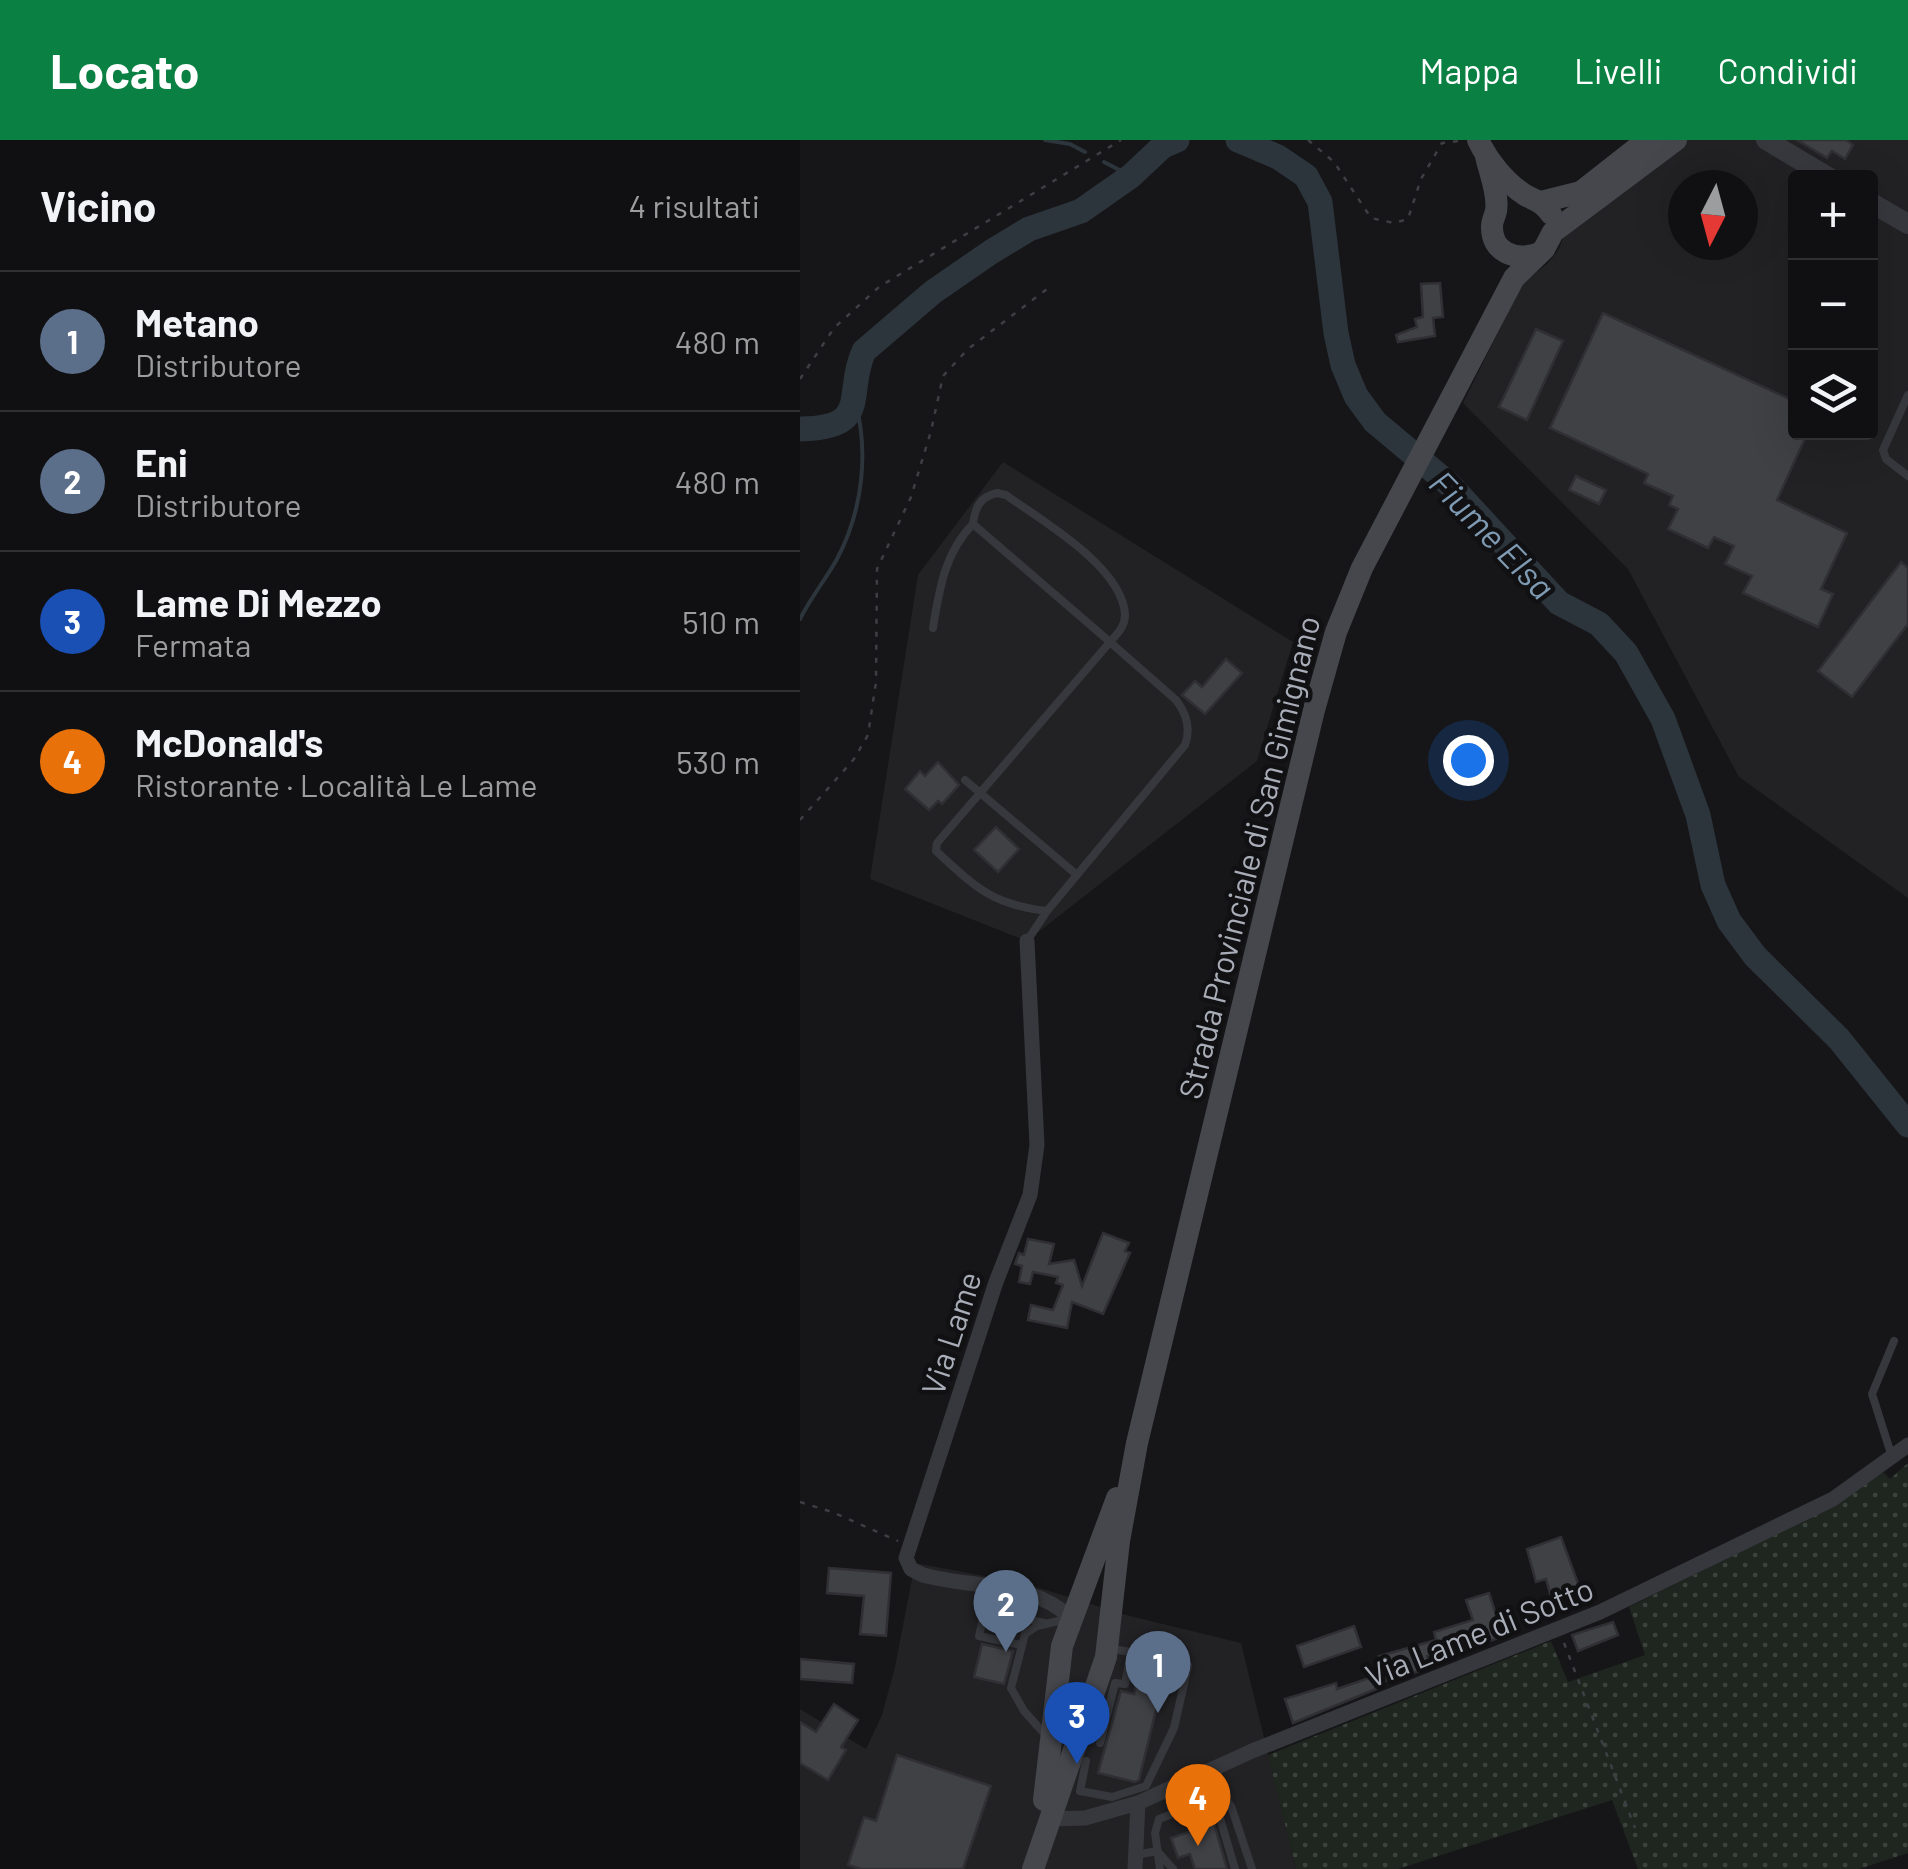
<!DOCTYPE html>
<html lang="it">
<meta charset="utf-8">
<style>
:root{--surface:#101012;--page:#19191b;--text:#f1f3f6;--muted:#9c9d9f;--line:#303032;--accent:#0b8043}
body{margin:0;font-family:Barlow,sans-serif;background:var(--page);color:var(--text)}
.controls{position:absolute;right:30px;top:30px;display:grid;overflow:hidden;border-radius:10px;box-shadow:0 10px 40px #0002}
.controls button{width:90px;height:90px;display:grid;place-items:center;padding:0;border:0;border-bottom:2px solid var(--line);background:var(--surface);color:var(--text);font:50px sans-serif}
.compass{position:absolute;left:868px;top:30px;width:90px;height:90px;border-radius:50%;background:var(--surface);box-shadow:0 10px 40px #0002;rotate:186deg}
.you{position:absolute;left:668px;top:620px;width:35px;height:35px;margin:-25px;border:8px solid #fff;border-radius:50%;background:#1a73e8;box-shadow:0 0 0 15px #1a73e833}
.badge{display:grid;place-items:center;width:65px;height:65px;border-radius:50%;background:var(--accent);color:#fff;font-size:32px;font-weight:700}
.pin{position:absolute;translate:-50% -82px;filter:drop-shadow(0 2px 5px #0008)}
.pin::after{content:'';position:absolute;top:52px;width:35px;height:30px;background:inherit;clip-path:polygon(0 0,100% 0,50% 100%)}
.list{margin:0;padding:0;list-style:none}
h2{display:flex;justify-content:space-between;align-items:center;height:130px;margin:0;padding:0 40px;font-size:42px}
h2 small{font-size:32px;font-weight:400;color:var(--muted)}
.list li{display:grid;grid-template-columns:65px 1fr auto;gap:30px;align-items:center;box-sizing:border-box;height:140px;padding:0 40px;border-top:2px solid var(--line)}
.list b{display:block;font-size:38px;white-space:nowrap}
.list p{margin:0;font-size:32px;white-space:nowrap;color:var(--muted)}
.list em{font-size:32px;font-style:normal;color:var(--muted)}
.icon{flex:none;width:55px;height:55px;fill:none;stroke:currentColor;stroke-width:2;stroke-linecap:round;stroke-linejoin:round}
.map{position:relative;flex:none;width:1108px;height:1729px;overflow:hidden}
header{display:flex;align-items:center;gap:60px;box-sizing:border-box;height:140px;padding:0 50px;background:var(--accent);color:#fff}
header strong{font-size:48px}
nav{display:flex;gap:55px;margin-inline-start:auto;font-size:35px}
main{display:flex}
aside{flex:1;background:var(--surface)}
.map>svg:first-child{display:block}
.built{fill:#222225;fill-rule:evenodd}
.garden{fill:url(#garden-dots)}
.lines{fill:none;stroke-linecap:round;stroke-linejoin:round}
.stream{stroke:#2c353c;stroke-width:4}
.river{stroke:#2c353c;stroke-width:25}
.building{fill:#404145;stroke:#303034;stroke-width:2.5}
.path{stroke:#3d3f44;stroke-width:2.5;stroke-dasharray:5 8;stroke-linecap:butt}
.service{stroke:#37383d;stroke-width:8}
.minor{stroke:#37383d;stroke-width:15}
.tertiary{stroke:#37383d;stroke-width:20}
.secondary{stroke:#45474d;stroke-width:22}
.labels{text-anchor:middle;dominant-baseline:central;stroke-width:9;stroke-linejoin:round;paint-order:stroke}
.street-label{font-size:32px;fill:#a8adb8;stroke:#111113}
.water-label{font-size:35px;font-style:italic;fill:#7f9bb3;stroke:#111113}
</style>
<header>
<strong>Locato</strong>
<nav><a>Mappa</a><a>Livelli</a><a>Condividi</a></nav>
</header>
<main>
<aside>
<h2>Vicino<small>4 risultati</small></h2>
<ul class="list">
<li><span class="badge" style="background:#5c6f8a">1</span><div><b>Metano</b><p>Distributore</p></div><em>480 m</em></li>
<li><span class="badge" style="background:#5c6f8a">2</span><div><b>Eni</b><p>Distributore</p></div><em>480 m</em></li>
<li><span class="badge" style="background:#1a4fb4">3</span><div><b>Lame Di Mezzo</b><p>Fermata</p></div><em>510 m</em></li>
<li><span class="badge" style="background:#e8710a">4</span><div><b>McDonald's</b><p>Ristorante · Località Le Lame</p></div><em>530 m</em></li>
</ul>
</aside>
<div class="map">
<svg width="1108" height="1729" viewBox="0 0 1108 1729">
<defs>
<pattern id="garden-dots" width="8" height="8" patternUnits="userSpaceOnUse" patternTransform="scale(2.5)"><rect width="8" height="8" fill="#1e261f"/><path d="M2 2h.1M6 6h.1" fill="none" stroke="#3c433d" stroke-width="1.8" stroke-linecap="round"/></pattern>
</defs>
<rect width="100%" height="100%" fill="#161618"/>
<g class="built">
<path d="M 835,0 L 1108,0 L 1108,758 L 939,637 L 828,429 L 663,263 L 722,144 L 748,123 L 759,109 L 785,38 ZM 996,38 L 1070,38 L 1070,292 L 996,292 ZM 883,45 L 943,45 L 943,105 L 883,105 Z"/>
<polygon points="203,322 493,502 457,621 227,801 70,739 118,435"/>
<polygon points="115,1423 227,1444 326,1475 441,1503 496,1729 0,1729 0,1569 66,1609 82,1575 95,1527"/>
</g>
<polygon class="garden" points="1108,1323 1108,1713 1059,1729 838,1729 812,1660 598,1729 496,1729 468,1615 751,1501 768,1542 845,1515 829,1467 1037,1364 1083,1332 1090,1339"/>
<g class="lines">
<g class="stream">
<polyline points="245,0 270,4 285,12"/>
<polyline points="304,22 331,36"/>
<path d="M 0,479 C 11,457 26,439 37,419 C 63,370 69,312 55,260"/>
</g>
<g class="river">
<polyline points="438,0 478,17 506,36 520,62 536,193 543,225 556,256 575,282 649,344 759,463 799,484 826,513 863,579 898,675 913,745 929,781 955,816 1039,899 1108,985"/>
<path d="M 0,289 C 73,288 44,254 64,211 L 133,152 L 191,112 L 229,89 L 281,71 L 331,36 L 363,6 L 377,0"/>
</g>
</g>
<g class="building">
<polygon points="997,0 1046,0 1053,5 1045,19 1032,11 1027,18"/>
<polygon points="640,143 643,177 633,178 635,196 598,202 596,195 617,187 615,179 623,177 621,144"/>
<polygon points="803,173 996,262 996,292 1008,292 977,360 1047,393 1021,449 1033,454 1018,487 943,453 952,436 925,424 934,406 914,397 908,408 868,389 878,369 869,365 873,356 844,343 848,334 750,288"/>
<polygon points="736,189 763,201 727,280 699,267"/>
<polygon points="776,336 806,350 799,364 769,350"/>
<polygon points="1101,422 1108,428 1108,484 1052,557 1018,531"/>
<polygon points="426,519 442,533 405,574 382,555 395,541 402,547"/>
<polygon points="138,622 159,645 142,664 138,661 129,670 105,649 120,631 125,636"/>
<polygon points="196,687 219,709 198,732 174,710"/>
<polygon points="303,1093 329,1103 325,1111 330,1113 303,1174 272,1162 267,1188 228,1180 231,1165 253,1170 263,1145 256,1143 258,1137 233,1132 230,1144 219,1142 222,1126 215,1124 219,1113 224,1115 228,1099 254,1104 249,1124 274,1120 282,1146"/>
<polygon points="761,1397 780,1449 751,1457 746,1439 736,1442 727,1409"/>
<polygon points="29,1428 91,1433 86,1496 60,1494 64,1456 27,1453"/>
<polygon points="689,1453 698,1481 703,1479 709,1495 653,1512 652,1508 627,1516 630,1528 586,1541 579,1516 636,1500 634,1492 673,1480 666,1460"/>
<polygon points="813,1482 818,1495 778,1511 772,1495"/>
<polygon points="554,1486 561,1507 504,1527 497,1506"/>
<polygon points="182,1504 213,1511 204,1544 174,1537"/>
<polygon points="0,1519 54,1524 52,1543 0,1539"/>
<polygon points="341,1522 366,1528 339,1640 335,1642 298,1633 321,1551 334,1554"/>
<polygon points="572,1537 576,1549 493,1583 485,1559 536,1543 537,1549"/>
<polygon points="34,1564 58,1580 41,1607 46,1610 28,1640 0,1623 0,1582 16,1592"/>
<polygon points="97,1615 191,1646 163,1729 61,1729 48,1725 64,1677 76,1681"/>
<polygon points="414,1683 427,1729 395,1729 390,1714 378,1718 371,1698"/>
</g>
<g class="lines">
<g class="path">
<polyline points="508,0 534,22 571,78 594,83 608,79 621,39 642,3 659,1"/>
<polyline points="0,239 34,188 79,147 321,0"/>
<polyline points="0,680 54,619 68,595 76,542 77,429 111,357 131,291 143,236 168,209 247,149"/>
<polyline points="0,1362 32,1372 98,1401"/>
<polyline points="764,1503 835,1688"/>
</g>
<g class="service">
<polyline points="1108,255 1083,310 1086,319 1108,336"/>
<path d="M 197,353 L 206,355 C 242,381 323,427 325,475 C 325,487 317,494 310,502 L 173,384 C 175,367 180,357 197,353 Z"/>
<path d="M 133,488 C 139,450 145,412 173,384"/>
<polyline points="165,640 277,735"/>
<path d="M 227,801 L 247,771 L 385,605 C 391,589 386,573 376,560 L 310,502 L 137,703 L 136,711 C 177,748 190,764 247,771"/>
<polyline points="1092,1317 1072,1254 1094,1201"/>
<polyline points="267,1479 237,1486 225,1494 211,1548 224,1571 242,1591 252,1593 280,1581"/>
<polyline points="221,1505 179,1496 185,1469 244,1483"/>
<polyline points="300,1603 315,1543 325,1544 331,1512 312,1509"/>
<polyline points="286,1621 280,1651 312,1657 346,1646 374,1588 388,1526 331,1512"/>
<polyline points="412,1629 422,1655 431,1666 452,1729"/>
<polyline points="414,1658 435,1729"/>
<polyline points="336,1715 357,1711 373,1729"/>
<polyline points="360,1729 355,1693 359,1679 422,1655"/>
</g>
<g class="minor">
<path d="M 227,801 L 237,1005 L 230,1055 L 196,1142 L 106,1418 L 111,1429 L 123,1435 C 174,1449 230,1440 271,1478"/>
<polyline points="250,1679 285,1678 338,1663 452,1611 800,1472 1033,1359 1108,1305"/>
<polyline points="335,1729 338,1663"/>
</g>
<g class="tertiary">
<polyline points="966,0 1030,38"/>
<polyline points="1070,62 1108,84"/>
</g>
<g class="secondary">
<path d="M 678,0 C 688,21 705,42 725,55 C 736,61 743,62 751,74"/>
<path d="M 686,16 C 689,31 699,54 696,71 C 695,76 692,81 692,86 C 691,112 715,121 737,114"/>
<polyline points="741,62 781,52 847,0"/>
<polyline points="244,1660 262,1506 317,1358"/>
<polyline points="233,1729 306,1517 319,1401 337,1303 514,570 536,492 562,428 714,138 744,109 753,92 876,0"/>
</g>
</g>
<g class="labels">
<g class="street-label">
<text transform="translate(448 717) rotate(-76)">Strada Provinciale di San Gimignano</text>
<text transform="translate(150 1193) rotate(-72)">Via Lame</text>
<text transform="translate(679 1491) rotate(-22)">Via Lame di Sotto</text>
</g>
<g class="water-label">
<text transform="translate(693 394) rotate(46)">Fiume Elsa</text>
</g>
</g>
</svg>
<div class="controls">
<button>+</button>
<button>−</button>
<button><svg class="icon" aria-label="layers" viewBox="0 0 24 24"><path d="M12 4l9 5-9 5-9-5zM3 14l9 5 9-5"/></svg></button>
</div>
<svg class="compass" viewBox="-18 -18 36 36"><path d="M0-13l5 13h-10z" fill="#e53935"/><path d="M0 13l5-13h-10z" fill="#9c9d9f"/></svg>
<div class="you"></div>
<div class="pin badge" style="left:358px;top:1573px;background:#5c6f8a">1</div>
<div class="pin badge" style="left:206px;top:1512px;background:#5c6f8a">2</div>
<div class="pin badge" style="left:277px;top:1624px;background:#1a4fb4">3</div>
<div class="pin badge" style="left:398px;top:1706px;background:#e8710a">4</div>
</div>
</main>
